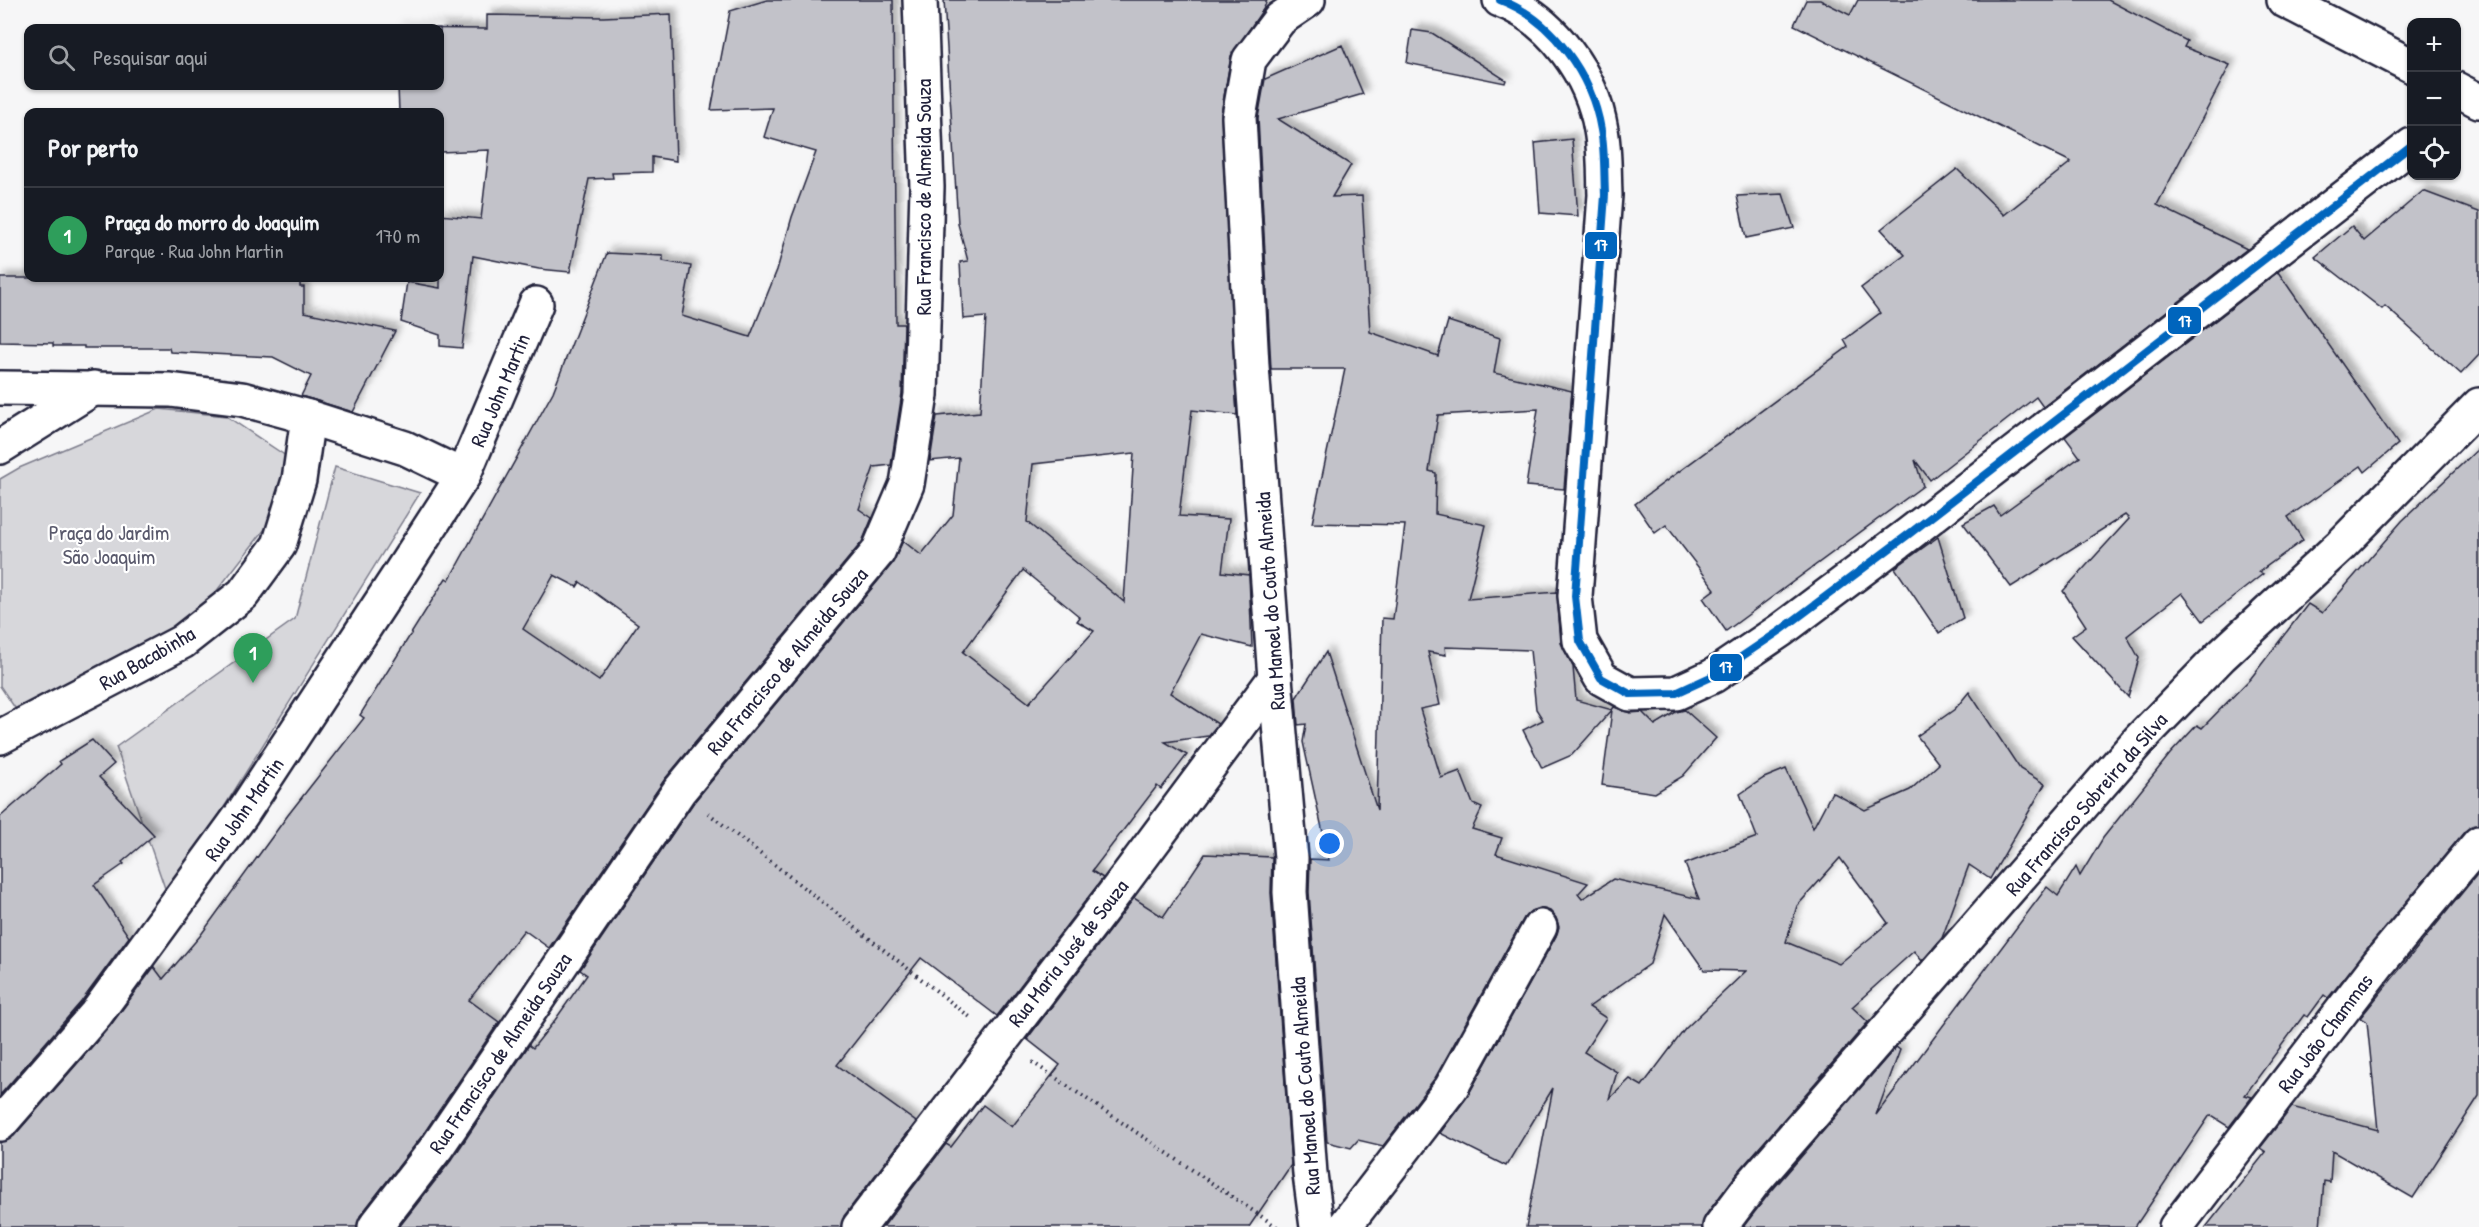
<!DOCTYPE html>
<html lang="pt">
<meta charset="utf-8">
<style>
:root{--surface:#171b24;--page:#242831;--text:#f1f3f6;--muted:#9ea1a6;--line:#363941;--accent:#db2777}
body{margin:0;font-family:"Patrick Hand",sans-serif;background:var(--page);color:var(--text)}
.controls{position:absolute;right:18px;top:18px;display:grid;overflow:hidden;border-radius:12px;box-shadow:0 2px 4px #0004}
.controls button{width:54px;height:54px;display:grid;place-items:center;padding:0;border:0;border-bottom:2px solid var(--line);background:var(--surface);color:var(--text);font:30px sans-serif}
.you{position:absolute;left:1330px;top:844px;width:21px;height:21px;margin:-15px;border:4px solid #fff;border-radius:50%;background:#1a73e8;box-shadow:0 0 0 9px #1a73e833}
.badge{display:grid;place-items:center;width:39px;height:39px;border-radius:50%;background:var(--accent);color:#fff;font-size:20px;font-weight:700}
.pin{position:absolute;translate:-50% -50px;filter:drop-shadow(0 2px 3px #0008)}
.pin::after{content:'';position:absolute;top:32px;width:21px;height:18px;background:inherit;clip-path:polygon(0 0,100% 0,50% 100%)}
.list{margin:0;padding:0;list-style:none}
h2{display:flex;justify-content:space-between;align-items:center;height:78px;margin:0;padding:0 24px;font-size:26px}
h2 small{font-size:20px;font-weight:400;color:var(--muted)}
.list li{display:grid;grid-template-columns:39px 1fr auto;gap:18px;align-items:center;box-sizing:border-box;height:96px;padding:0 24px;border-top:2px solid var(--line)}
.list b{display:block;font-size:22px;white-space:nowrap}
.list p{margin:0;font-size:20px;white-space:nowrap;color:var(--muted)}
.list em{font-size:20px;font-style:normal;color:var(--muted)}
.icon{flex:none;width:33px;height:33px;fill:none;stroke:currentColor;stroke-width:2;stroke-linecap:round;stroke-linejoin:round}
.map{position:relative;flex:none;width:2479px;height:1227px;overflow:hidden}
.search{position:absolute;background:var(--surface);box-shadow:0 2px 4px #0004;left:24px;top:24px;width:420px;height:66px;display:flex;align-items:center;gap:15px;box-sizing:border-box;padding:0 21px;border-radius:12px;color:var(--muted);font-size:22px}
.panel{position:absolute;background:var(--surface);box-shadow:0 2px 4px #0004;left:24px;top:108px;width:420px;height:174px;border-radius:12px}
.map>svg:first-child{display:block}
.green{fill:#d7d7db;stroke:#7c7c8b;stroke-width:1.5}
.building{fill:#c2c2c9;stroke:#22223b;stroke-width:1.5;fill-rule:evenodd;filter:url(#shadow)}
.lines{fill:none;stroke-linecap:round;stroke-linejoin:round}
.street-casing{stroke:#22223b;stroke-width:38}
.secondary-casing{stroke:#22223b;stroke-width:38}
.path{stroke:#22223b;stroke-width:4;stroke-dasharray:1.5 4.5;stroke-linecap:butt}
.street{stroke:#fff;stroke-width:33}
.secondary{stroke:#fff;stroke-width:33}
.bus-1-casing{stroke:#fff;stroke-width:12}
.bus-1{stroke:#0065bd;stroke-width:8}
.labels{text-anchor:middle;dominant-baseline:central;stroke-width:4.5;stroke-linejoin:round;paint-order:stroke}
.street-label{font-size:21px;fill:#22223b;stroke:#fff}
.park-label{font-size:21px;fill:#58586b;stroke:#fff}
.line-badge{stroke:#fff;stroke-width:2}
.badge-label{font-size:16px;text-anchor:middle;font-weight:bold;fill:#fff}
</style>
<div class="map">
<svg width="2479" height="1227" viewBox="0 0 2479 1227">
<defs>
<filter id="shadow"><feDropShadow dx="5.5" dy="-5.5" stdDeviation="3" flood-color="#0004"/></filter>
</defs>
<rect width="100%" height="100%" fill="#f6f6f7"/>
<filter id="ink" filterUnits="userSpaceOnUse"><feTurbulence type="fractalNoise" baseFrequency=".0167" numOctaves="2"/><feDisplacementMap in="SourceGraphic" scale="12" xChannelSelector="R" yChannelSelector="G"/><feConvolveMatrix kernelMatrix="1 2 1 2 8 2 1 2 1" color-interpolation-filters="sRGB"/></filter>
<g filter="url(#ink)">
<g class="green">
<polygon points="159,409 226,416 286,456 279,511 194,620 107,662 17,711 0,686 0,479 19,468"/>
<polygon points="335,467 420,493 168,897 116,747 295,619"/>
</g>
<g class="building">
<path d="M 767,0 L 893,0 L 896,324 L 904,324 L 902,393 L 891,465 L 874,467 L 859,509 L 872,518 L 862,542 L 665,779 L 549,948 L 524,930 L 469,1000 L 499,1022 L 422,1136 L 360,1216 L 357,1227 L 0,1227 L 0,1142 L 14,1136 L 110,1026 L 154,967 L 163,979 L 200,936 L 288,815 L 364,718 L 360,715 L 446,578 L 449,580 L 553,392 L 607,253 L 663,256 L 663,261 L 691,266 L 682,316 L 750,337 L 777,270 L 792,217 L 816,152 L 764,137 L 773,108 L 711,110 L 730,11 ZM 554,575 L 577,587 L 580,582 L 638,624 L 599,681 L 523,629 Z"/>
<path d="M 944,0 L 1267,0 L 1264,8 L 1231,56 L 1221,114 L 1237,415 L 1192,410 L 1179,516 L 1229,519 L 1222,572 L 1249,575 L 1252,647 L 1201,634 L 1170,693 L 1218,724 L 1208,736 L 1165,742 L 1187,755 L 1161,789 L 1157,786 L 1092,871 L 1103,878 L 997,1016 L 921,958 L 837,1065 L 916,1122 L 844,1216 L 841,1227 L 399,1227 L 453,1158 L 529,1045 L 533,1048 L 555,1020 L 587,975 L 580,970 L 694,802 L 892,564 L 903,541 L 921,555 L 953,515 L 959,458 L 930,461 L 937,416 L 980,412 L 986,317 L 963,319 L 960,262 L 968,261 L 958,224 ZM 1134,453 L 1124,602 L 1027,522 L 1033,464 ZM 1023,570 L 1080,617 L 1077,621 L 1094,631 L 1029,703 L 963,652 Z"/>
<polygon points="1806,0 1820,0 1850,15 1858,0 2108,0 2187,41 2184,47 2230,65 2157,205 2247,249 2043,407 2036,397 1930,480 1915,460 1923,486 1726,631 1703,598 1715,589 1666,525 1655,533 1635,504 1848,347 1844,340 1880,313 1861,288 1905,255 1881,229 1957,169 2004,215 2071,162 1794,25"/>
<polygon points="671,14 676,161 652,157 652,172 612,173 613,178 589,179 570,272 539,269 473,256 462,348 440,346 440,335 401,322 407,282 440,288 440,215 481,219 489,150 440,152 440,112 399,112 398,86 440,86 440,28 396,28 487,29 487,15 603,17"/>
<polygon points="1412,30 1432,33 1506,80 1505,83 1407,63"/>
<path d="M 1342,45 L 1363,94 L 1278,119 L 1351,165 L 1332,197 L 1362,196 L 1370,332 L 1438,356 L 1448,321 L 1500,338 L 1494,373 L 1572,391 L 1564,489 L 1526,486 L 1538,409 L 1438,415 L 1429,471 L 1436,473 L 1435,514 L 1486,525 L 1468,599 L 1557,592 L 1561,643 L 1573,667 L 1576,700 L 1612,710 L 1614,707 L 1630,713 L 1642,712 L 1655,725 L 1676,712 L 1685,710 L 1716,738 L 1683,776 L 1655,793 L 1602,785 L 1612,710 L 1572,755 L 1542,768 L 1523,730 L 1543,720 L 1536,709 L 1530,650 L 1445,647 L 1446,655 L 1428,652 L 1440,705 L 1420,709 L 1441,778 L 1460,771 L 1473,804 L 1482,808 L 1472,829 L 1502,838 L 1496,854 L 1588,883 L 1578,894 L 1582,899 L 1613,879 L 1699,899 L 1685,864 L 1757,837 L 1740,794 L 1764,778 L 1786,769 L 1813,828 L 1832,792 L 1865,810 L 1910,790 L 1939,764 L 1917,736 L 1955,709 L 1969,692 L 2020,769 L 2045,784 L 1990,879 L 1969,865 L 1942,938 L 1922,961 L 1914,951 L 1852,1007 L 1868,1022 L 1739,1171 L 1705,1216 L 1702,1227 L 1526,1227 L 1553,1088 L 1506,1166 L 1440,1133 L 1467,1097 L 1556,936 L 1559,927 L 1556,918 L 1550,911 L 1540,908 L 1531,911 L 1524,918 L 1435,1078 L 1383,1146 L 1358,1140 L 1351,1148 L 1327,1142 L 1309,892 L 1310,859 L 1329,860 L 1303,742 L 1306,724 L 1298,725 L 1296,698 L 1326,652 L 1377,810 L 1382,618 L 1393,619 L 1405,525 L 1312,523 L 1345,369 L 1271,369 L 1258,118 L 1265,79 ZM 1840,858 L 1888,923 L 1839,964 L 1786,942 L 1797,906 ZM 1665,914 L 1704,970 L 1746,971 L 1685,1029 L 1642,1086 L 1630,1079 L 1609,1099 L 1617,1072 L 1584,1052 L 1606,1018 L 1589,1007 L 1650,964 Z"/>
<polygon points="1572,139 1578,216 1540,213 1535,143"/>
<polygon points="2423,191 2479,212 2479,355 2461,374 2385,306 2382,309 2315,257 2352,226 2364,241"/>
<polygon points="1783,194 1794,228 1746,238 1737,196"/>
<polygon points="2278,272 2398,444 2365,472 2361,466 2288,517 2303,540 2259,572 2263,574 2203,621 2182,593 2127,636 2139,658 2128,697 2072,636 2086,626 2063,591 2129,519 2125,515 2011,587 1963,523 1994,506 2000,515 2080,457 2065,437"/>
<polygon points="0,278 300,278 300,287 304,287 304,312 395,331 353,412 301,396 311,376 273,357 170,352 169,348 84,348 84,346 53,346 53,343 0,342"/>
<polygon points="2479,448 2479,825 2465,831 2328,998 2324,995 2308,1017 2304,1015 2245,1095 2252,1097 2229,1127 2210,1115 2135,1227 1743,1227 1768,1195 1896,1047 1900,1050 1876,1115 2047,887 2058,896 2076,867 2080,876 2103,838 2170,754 2197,725 2202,728 2251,678 2308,604 2322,613 2402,521"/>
<polygon points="1938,537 1963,618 1939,633 1895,568"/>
<polygon points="92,740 114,764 99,777 154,835 122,862 124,864 94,885 129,937 81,1002 0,1095 0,817 61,764 59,761"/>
<polygon points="1205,854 1272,857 1271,893 1291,1165 1249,1227 883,1227 946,1144 951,1147 983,1105 1012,1127 1060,1065 1027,1039 1134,898 1163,917"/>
<polygon points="2479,872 2479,1096 2413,1198 2332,1151 2330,1182 2324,1181 2320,1227 2206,1227 2266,1152 2260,1148 2292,1107 2378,1130 2367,1022 2360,1018"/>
</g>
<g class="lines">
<g class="street-casing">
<g id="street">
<polyline points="1308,0 1280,19 1249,60 1239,117 1252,366 1275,678 1291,858 1290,892 1310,1174 1317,1227"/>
<path d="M 1500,0 C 1552,19 1592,75 1601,130 C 1605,151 1604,174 1605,195 L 1575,596 L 1580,641 L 1601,678 L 1630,694 L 1676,693 L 1713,676 L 1781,630 L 1909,534 L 2412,145"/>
<polyline points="0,388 170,390 242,399 308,417 405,448 463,476"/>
<polyline points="0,447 94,388"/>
<polyline points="0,737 182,642 243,594 279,545 299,480 308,417"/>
<polyline points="0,1124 96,1014 242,814 397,578 463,476 536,304"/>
<polyline points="375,1227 437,1147 679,791 878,552 907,484 921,395 927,187 920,0"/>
<polyline points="859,1227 1117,890 1275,678"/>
<polyline points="1344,1227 1451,1088 1540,927"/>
<polyline points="1720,1227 1753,1183 2139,740 2221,656 2340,546 2479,405"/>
<polyline points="2176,1227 2378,964 2479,843"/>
</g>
</g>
<g class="secondary-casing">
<g id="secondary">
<polyline points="2284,0 2412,66"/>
<polyline points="2456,89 2479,101"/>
</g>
</g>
<g class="path">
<polyline points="708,813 970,1017"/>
<polyline points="1032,1062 1277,1227"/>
</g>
<use href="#street" class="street"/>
<use href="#secondary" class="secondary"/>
<g class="bus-1-casing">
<path id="bus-1" d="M 1500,0 C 1552,19 1592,75 1601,130 C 1605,151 1604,174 1605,195 L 1575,596 L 1580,641 L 1601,678 L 1630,694 L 1676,693 L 1713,676 L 1781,630 L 1909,534 L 2412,145"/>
</g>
<use href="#bus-1" class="bus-1"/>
</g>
</g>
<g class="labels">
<g class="street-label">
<text transform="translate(923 197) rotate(-90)">Rua Francisco de Almeida Souza</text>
<text transform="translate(500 390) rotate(-67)">Rua John Martin</text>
<text transform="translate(1270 601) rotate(-94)">Rua Manoel do Couto Almeida</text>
<text transform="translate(147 658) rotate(-30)">Rua Bacabinha</text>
<text transform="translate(787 661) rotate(-50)">Rua Francisco de Almeida Souza</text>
<text transform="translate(2086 804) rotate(-49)">Rua Francisco Sobreira da Silva</text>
<text transform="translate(244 809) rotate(-55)">Rua John Martin</text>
<text transform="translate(1068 953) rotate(-52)">Rua Maria José de Souza</text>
<text transform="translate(2325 1033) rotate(-53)">Rua João Chammas</text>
<text transform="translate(500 1053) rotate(-56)">Rua Francisco de Almeida Souza</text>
<text transform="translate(1305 1086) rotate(-94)">Rua Manoel do Couto Almeida</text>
</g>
<g class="park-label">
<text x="109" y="532">Praça do Jardim<tspan x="109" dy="24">São Joaquim</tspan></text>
</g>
</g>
<g class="line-badge">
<rect x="1584" y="231" width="34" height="29" rx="6" fill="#0065bd"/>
<rect x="2167" y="306" width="35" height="29" rx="6" fill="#0065bd"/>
<rect x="1709" y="653" width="34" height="29" rx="6" fill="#0065bd"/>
</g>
<g class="badge-label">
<text x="1601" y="251">17</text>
<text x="2185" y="327">17</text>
<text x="1726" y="673">17</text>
</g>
</svg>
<div class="controls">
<button>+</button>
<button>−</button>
<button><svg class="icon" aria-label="locate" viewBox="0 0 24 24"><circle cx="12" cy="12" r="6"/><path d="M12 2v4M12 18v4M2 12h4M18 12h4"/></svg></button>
</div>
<div class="you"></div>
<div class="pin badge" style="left:253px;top:683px;background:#2e9e5b">1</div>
<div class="search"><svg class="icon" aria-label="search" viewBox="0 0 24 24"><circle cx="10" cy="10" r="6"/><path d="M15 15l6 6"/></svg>Pesquisar aqui</div>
<section class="panel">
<h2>Por perto<small></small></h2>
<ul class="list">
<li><span class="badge" style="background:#2e9e5b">1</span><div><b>Praça do morro do Joaquim</b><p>Parque · Rua John Martin</p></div><em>170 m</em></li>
</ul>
</section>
</div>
